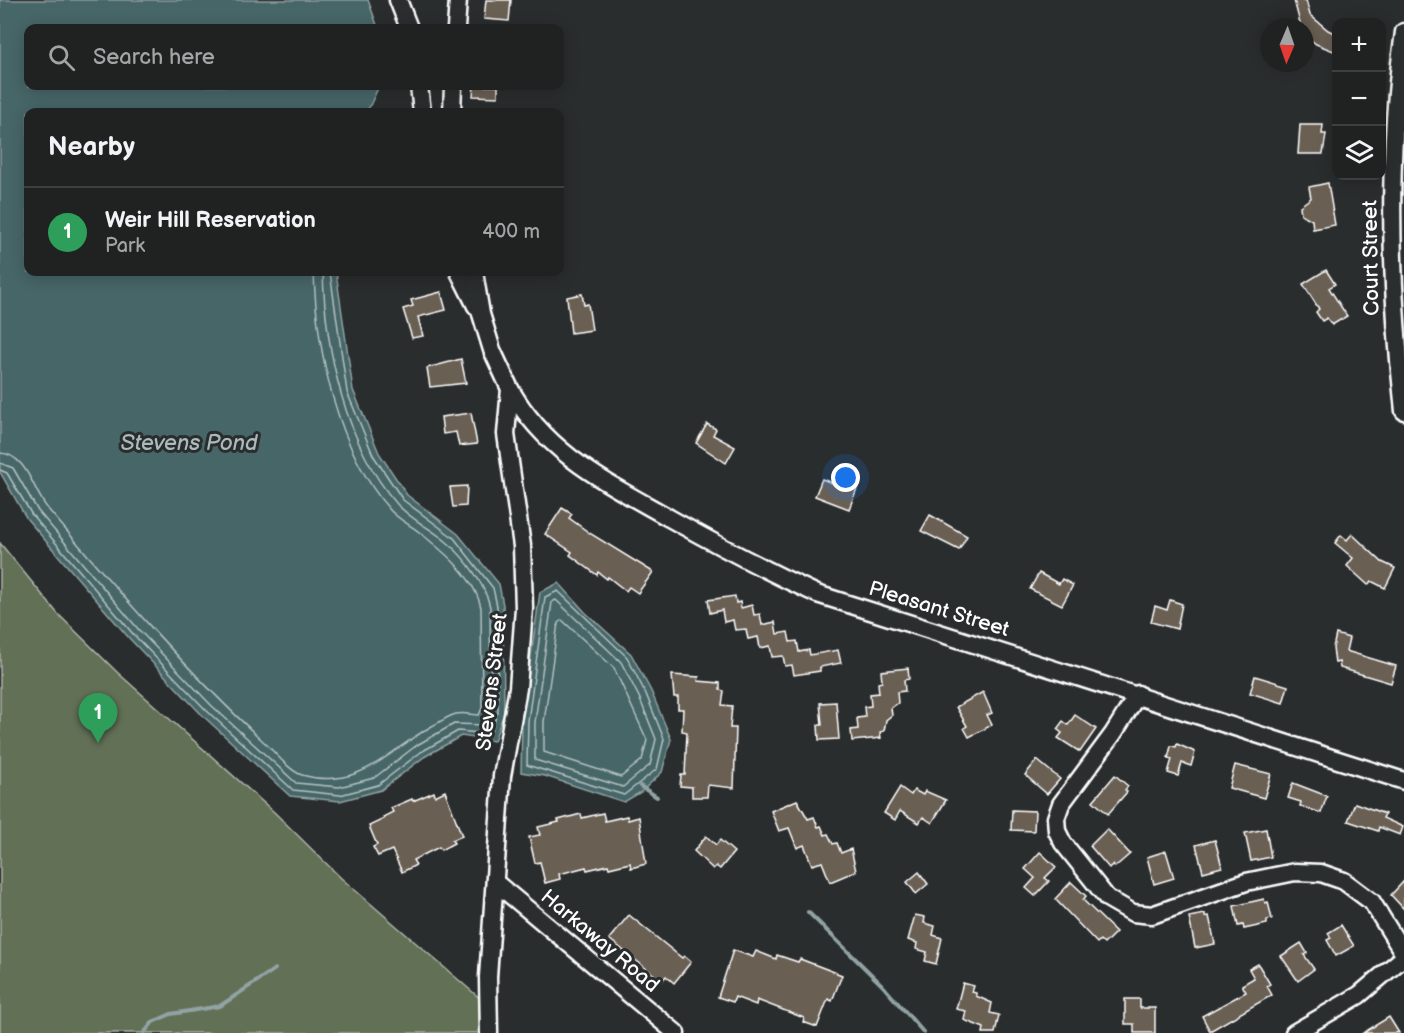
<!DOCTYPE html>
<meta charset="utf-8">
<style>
:root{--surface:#202222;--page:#2d2f2f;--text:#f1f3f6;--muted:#a2a4a5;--line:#3d3f40;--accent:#b45309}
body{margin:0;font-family:"Balsamiq Sans",sans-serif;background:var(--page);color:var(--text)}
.controls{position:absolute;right:18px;top:18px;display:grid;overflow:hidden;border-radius:12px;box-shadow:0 3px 15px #0003}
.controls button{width:54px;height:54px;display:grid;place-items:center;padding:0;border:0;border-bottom:2px solid var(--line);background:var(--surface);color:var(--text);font:30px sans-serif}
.compass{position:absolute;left:1260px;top:18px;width:54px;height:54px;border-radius:50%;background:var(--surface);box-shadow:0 3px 15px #0003;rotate:182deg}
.you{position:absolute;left:846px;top:478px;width:21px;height:21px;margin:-15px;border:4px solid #fff;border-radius:50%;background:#1a73e8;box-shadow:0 0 0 9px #1a73e833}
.badge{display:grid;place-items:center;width:39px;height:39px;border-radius:50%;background:var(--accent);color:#fff;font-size:20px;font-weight:700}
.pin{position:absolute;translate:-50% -50px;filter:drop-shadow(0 2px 3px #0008)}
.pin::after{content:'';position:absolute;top:32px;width:21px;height:18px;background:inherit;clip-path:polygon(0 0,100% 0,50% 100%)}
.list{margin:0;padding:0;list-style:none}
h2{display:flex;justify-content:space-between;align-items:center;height:78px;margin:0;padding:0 24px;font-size:26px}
h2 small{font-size:20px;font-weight:400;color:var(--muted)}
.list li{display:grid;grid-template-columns:39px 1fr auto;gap:18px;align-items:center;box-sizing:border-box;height:90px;padding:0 24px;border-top:2px solid var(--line)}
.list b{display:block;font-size:22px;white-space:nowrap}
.list p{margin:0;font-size:20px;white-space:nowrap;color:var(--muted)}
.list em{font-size:20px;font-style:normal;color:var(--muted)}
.icon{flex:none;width:33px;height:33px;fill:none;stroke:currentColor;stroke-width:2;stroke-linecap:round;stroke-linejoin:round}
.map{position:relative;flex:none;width:1404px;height:1033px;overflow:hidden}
.search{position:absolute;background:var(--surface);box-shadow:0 3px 15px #0003;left:24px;top:24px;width:540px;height:66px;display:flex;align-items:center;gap:15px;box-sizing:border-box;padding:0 21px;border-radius:12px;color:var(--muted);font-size:22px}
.panel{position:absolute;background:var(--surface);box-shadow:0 3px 15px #0003;left:24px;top:108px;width:540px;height:168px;border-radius:12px}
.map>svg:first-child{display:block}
.green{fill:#626f57;stroke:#b0b7ab;stroke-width:1.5}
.water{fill:#476668;stroke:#91a3a4;stroke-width:1.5}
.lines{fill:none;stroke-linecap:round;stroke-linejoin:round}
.shore{stroke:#b5c2c3;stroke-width:1.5}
.stream{stroke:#91a3a4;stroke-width:4}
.building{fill:#6b5f52;stroke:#fff;stroke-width:1.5}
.minor-casing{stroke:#fff;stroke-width:21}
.minor{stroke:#2a2d2e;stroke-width:16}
.labels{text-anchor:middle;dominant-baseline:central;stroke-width:6;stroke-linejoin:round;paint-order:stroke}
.street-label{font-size:21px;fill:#fff;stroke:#2a2d2e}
.water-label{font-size:22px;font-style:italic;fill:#acbabb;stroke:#2a2d2e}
</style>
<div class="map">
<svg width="1404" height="1033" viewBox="0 0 1404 1033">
<rect width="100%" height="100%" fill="#2a2d2e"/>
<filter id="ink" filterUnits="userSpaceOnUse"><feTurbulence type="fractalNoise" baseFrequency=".0167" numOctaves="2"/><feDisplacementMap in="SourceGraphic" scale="12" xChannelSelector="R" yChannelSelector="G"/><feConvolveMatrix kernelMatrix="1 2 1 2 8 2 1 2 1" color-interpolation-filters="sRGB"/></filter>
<g filter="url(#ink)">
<polygon class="green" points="0,543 58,614 118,673 274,812 341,878 483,1001 483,1033 0,1033"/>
<g class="water">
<polygon points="0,0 368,0 378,28 28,28 28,86 379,86 367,112 28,112 28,272 336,272 353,390 379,453 407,495 458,534 499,584 503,605 504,713 494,741 461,736 424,757 381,790 340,801 290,796 202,715 129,638 27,519 0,472"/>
<polygon points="559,583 585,612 631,654 651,691 671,739 662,772 641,792 624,802 545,776 521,772 522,721 540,592"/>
</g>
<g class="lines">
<g class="shore">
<path d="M 0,453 C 27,454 33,491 48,509 C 117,590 186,670 264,742 C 274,751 289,771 302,775 C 359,791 388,751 432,726 C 440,722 448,716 456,714 C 464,712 472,715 479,715 L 482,708 L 481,608 C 475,577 443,551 419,532 C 410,525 398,519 390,510 C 337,450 316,349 314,272"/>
<path d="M 0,463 L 13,468 L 38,511 L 139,630 L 211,705 L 296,783 L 339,787 L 374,778 L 417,745 L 454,724 L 485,725 L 491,710 L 490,607 C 485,584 466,559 448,543 C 432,529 411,520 397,504 C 345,445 325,348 323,272"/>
<polyline points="0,470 7,473 32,515 134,635 206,710 293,790 340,795 378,785 421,752 458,731 490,734 498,711 497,606 493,588 454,538 403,500 373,455 347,392 330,272"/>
<polygon points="558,591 627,657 646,694 664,739 657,769 624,795 527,765 528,721 545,597"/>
<polygon points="556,600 621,662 639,697 656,739 650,765 623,787 535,760 535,722 552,602"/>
<polygon points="562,620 614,668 647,740 642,760 621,777 544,752 544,722 558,623"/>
</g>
<g class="stream">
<polyline points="640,786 657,797"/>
<polyline points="808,912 882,985 924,1033"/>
<polyline points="144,1033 153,1022 171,1014 220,1006 275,969"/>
</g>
</g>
<g class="building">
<polygon points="486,0 511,0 509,21 484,19"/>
<polygon points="1294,0 1306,0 1310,15 1328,30 1336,34 1336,52 1316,44 1305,35 1305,27 1301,27"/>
<polygon points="474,86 498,86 498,97 473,96"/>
<polygon points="1300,125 1323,125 1322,134 1326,134 1323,154 1298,154"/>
<polygon points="1328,183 1335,225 1313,229 1312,220 1301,214 1300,206 1311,198 1309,187"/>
<polygon points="1326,270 1335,284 1329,288 1347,316 1332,325 1327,318 1322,321 1316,312 1319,309 1303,284"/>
<polygon points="441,292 446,310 418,317 423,336 412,338 403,309 413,306 411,300"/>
<polygon points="582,294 584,305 588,304 592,330 571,333 567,297"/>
<polygon points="461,359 466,383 430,387 427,368"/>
<polygon points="471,413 477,444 459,446 456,432 443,434 441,417"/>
<polygon points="707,424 716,429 713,435 735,447 726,463 696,443"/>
<polygon points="822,479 843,487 846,481 858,486 849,509 815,496"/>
<polygon points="467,486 466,506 453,507 450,487"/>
<polygon points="562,508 572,514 569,518 591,534 653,572 638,593 629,587 626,591 608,577 607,579 598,572 597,575 570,555 572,552 545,534"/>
<polygon points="930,515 967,536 959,550 921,531"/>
<polygon points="1352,534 1382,562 1395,568 1385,588 1371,581 1368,585 1347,566 1353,558 1335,543 1341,535 1347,540"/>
<polygon points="1039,573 1059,584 1062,579 1073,585 1062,605 1030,589"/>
<polygon points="735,596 736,603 740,602 741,608 752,605 754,615 760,614 762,625 775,622 777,634 788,632 790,642 797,641 799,652 809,650 810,655 838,650 841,663 820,667 820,671 794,675 792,665 785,666 783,656 772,657 770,646 760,648 758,637 748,639 746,629 735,630 733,620 724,622 722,610 710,613 708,600"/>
<polygon points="1170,600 1182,604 1177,629 1151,622 1155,606 1167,610"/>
<polygon points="1336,634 1349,638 1346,651 1396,666 1391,683 1340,668 1339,662 1335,663 1333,648"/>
<polygon points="908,668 909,679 904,680 905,691 897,692 898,703 891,708 892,715 886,720 884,731 880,732 881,738 852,741 851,730 858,729 857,718 865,717 864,707 871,706 870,694 879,693 878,683 882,682 881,671"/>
<polygon points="672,675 699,677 698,681 720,683 720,690 724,691 722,705 732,706 730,728 736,728 734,788 708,785 707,797 692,797 692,787 680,786 681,775 685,775 687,732 682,731 683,709 678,709 678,697 674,697"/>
<polygon points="1255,676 1288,686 1283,703 1250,693"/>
<polygon points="983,692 992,713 987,715 992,725 969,737 964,728 967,726 956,707"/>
<polygon points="836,702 839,739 819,740 818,725 822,725 820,703"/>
<polygon points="1075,715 1096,729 1080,752 1058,738 1062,733 1057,729 1063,721 1068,725"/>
<polygon points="1177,744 1195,752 1191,766 1182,763 1178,776 1168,773 1172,759 1168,758 1171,746 1176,747"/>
<polygon points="1037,760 1060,779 1047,794 1025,775"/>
<polygon points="1235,765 1271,774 1264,798 1229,788"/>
<polygon points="1115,775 1128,786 1125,790 1127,792 1108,814 1093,801"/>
<polygon points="1293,783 1327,796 1321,813 1300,806 1301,802 1288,798"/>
<polygon points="900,787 911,795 914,790 923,795 925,791 946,800 932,823 923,817 919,823 900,811 895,820 884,813"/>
<polygon points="445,791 462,836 452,840 454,843 441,850 439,847 413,860 416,865 402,872 392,850 378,856 373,847 377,845 369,826 384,819 383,817 393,812 391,808 412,799 413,801 434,792 435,796"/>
<polygon points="797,800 808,819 814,817 818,827 821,826 825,835 828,834 833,844 837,843 841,853 851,849 856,871 830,882 822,862 812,865 804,845 797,848 789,828 779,831 771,811"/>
<polygon points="1355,803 1385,814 1383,818 1403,827 1400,835 1379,827 1378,831 1348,821"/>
<polygon points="1012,810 1035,811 1034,831 1011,830"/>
<polygon points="603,813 605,821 627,816 628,820 639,817 646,864 631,868 630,863 609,868 608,865 587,870 586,867 559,874 560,879 545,883 540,862 535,863 529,837 540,835 538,827 559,822 558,820 581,814 582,818"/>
<polygon points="1107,829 1130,854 1115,867 1113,864 1109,868 1090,846"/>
<polygon points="1266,829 1271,857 1251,861 1245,833"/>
<polygon points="706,836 716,845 720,840 734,852 720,869 716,866 713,869 694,851"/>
<polygon points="1215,840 1222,867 1203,872 1196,845"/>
<polygon points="1166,851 1174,878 1154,884 1147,857"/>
<polygon points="1040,852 1056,867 1045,878 1049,881 1035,896 1026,888 1035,878 1025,869"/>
<polygon points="919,872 928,884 916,894 907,882"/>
<polygon points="1404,881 1404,909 1391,895"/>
<polygon points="1071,882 1086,896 1083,900 1116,932 1104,944 1100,940 1097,943 1055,899"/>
<polygon points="1264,899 1265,903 1268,902 1272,919 1267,920 1267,924 1244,929 1243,925 1238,926 1234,906"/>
<polygon points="1205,914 1205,917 1209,916 1215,944 1195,948 1189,917"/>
<polygon points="629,915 682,958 684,956 691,962 674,983 666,976 662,981 609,939"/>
<polygon points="915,915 925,917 924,923 935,926 933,935 942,938 936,964 925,961 927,952 916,949 917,943 908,940"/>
<polygon points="1341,925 1354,946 1336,956 1327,940 1331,938 1328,933"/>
<polygon points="1301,943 1307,953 1304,955 1314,969 1298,981 1281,956"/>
<polygon points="733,950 753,957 756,951 776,959 777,955 798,962 800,959 842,975 832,1001 828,999 817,1027 803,1022 804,1018 757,1000 756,1005 735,997 733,1002 718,997"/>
<polygon points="1258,964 1270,984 1267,986 1272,995 1210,1031 1202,1016 1246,992 1242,985 1254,978 1249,969"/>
<polygon points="963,983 974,986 972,992 976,993 976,996 992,1003 990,1013 999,1015 995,1033 983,1033 984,1028 964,1020 966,1011 956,1009"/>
<polygon points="1125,999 1140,999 1140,1008 1155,1008 1155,1033 1134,1033 1134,1024 1125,1024"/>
<polygon points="1389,1017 1399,1033 1363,1033"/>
</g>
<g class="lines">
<g class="minor-casing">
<g id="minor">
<polyline points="398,0 409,28"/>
<polyline points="456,28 458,0"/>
<path d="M 1404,32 C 1386,158 1390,285 1404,411"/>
<polyline points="419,86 422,112"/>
<polyline points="452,112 453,86"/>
<polyline points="459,272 476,306"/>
<polyline points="474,272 481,314 492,350 510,389 506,434 522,546 524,608 518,688 502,776 488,977 489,1033"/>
<path d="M 510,389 C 547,455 608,483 671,519 C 719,546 767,571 817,594 L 1404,781"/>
<polyline points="1138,694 1113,734 1061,804 1056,818 1057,831 1063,843 1107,898 1133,913 1152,915 1246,882 1295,872 1321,873 1344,881 1372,902 1404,954"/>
<polyline points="496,883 676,1033"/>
<polyline points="1294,1033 1359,995 1404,957"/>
</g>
</g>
<use href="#minor" class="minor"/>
</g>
</g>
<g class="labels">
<g class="street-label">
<text transform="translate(1371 258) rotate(-91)">Court Street</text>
<text transform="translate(939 609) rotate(17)">Pleasant Street</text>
<text transform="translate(492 682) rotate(-83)">Stevens Street</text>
<text transform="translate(600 941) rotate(40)">Harkaway Road</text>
</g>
<g class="water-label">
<text x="189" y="443">Stevens Pond</text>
</g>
</g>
</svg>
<div class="controls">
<button>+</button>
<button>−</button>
<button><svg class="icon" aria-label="layers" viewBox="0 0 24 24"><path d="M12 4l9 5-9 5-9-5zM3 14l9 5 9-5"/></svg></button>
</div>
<svg class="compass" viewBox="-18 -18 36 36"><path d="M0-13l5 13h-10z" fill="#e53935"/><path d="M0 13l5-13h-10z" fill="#a2a4a5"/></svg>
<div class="you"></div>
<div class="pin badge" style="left:98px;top:743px;background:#2e9e5b">1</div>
<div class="search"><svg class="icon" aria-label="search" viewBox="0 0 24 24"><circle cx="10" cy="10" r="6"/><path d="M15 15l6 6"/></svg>Search here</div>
<section class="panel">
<h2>Nearby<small></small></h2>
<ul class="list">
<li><span class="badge" style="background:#2e9e5b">1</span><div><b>Weir Hill Reservation</b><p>Park</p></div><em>400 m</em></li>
</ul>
</section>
</div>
